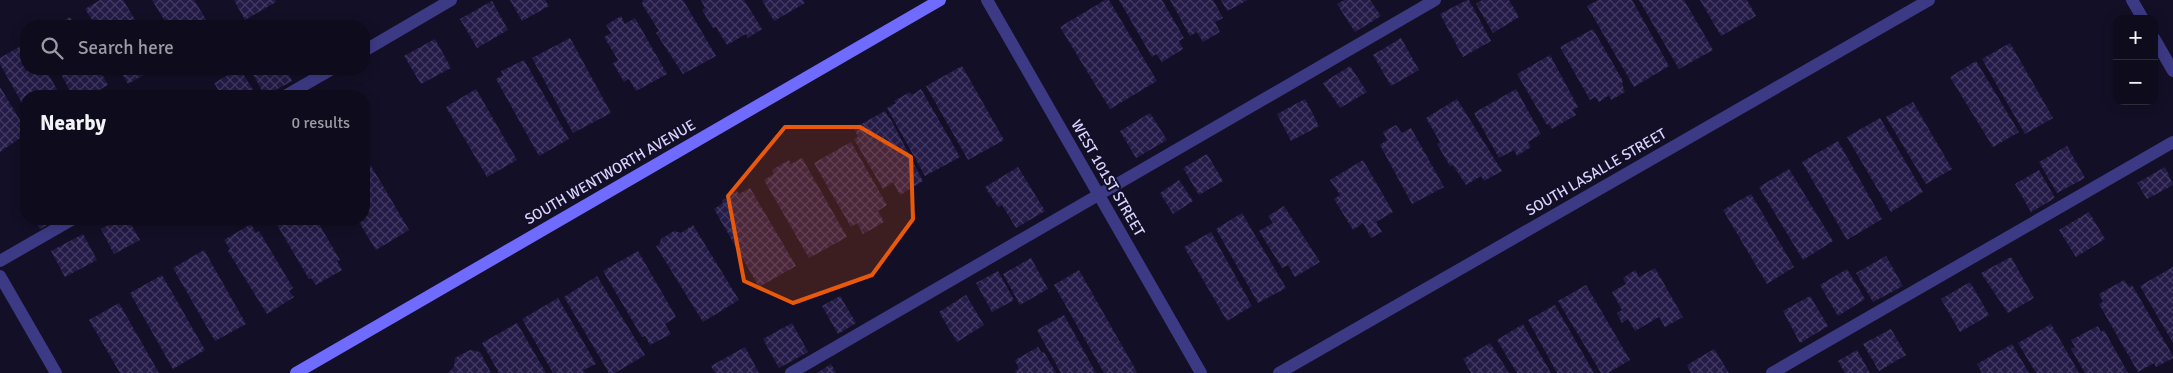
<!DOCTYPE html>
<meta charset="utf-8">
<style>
:root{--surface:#0e0b1c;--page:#171425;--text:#f1f3f6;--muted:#9b9ba3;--line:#2e2b3b}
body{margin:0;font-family:Signika,sans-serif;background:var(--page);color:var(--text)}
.controls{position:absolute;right:15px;top:15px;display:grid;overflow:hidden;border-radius:10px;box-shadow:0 2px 12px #0003}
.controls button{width:45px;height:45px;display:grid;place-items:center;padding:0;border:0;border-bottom:1px solid var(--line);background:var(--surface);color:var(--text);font:25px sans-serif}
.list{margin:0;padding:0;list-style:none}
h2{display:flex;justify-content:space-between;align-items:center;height:65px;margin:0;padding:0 20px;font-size:21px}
h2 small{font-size:16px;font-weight:400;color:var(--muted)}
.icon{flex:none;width:28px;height:28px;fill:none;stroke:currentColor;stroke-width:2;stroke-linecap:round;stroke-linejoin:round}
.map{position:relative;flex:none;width:2173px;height:373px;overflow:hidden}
.search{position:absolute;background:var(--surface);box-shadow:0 2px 12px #0003;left:20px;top:20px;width:350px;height:55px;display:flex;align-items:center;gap:12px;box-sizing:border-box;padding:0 18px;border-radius:20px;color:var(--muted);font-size:19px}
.panel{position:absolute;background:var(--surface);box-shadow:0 2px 12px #0003;left:20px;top:90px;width:350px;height:135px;border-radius:20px}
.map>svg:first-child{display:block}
.building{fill:url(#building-cross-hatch)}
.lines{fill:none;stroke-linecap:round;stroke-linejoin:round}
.lane{stroke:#3d3a85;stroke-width:12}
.street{stroke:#3d3a85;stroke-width:12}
.secondary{stroke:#6f6bff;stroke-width:12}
.marked{fill:#e8590c;fill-opacity:0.2;stroke:#e8590c;stroke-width:4;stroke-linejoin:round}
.labels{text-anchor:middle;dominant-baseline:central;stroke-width:4;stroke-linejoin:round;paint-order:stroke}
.street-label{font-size:15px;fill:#d9d4ff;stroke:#130f26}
</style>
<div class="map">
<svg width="2173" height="373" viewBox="0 0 2173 373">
<defs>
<pattern id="building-cross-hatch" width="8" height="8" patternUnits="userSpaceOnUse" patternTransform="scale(1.25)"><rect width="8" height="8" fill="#241b47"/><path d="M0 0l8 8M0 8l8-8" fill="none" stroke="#433b63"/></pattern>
</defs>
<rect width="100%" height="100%" fill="#130f26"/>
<g class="building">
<polygon points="100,0 123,0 139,26 96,26 85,9"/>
<polygon points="152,0 194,0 210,26 168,26"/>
<polygon points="234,0 275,0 276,2 245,20"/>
<polygon points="510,0 545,0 549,6 522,21"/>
<polygon points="643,0 683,0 716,56 683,74 656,33 659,31 642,4"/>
<polygon points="701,0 744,0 762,29 748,38 746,34 727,45 716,27 713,28 702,10 705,8"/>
<polygon points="762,0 803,0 805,3 774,21"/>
<polygon points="1105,0 1109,0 1157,81 1110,109 1060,27"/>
<polygon points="1119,0 1162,0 1184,38 1179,41 1183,49 1162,62 1156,54 1152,57"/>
<polygon points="1170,0 1213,0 1223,18 1215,22 1220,32 1203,42 1197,32 1190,36"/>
<polygon points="1221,0 1248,0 1227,11"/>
<polygon points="1344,0 1370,0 1381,16 1355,32 1337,4"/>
<polygon points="1467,0 1469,0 1491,41 1463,57 1440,14"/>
<polygon points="1482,0 1509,0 1519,17 1493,33 1476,4"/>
<polygon points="1598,0 1632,0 1669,66 1634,87 1587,6"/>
<polygon points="1639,0 1684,0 1713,50 1679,69"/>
<polygon points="1700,0 1747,0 1756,16 1721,36"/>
<polygon points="492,1 508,30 477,48 460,19"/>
<polygon points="621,16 625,24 635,18 667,74 636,91 629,79 624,82 613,63 618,60 604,37 611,33 606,25"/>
<polygon points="70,17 75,26 55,26"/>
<polygon points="1593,29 1623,81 1622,83 1625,92 1611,100 1609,95 1599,102 1595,97 1590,100 1560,47"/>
<polygon points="570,38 611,113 573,133 532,58"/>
<polygon points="1401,38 1419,70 1391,86 1373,55"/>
<polygon points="435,39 451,68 421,84 404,56"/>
<polygon points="26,43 26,69 45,69 61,96 26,96 26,110 0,64 0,58"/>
<polygon points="2010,43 2053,118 2025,134 1982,59"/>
<polygon points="1550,55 1578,107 1573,110 1576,115 1552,129 1549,124 1547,125 1517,74"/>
<polygon points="524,60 569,139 539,156 496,79 503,75 501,71"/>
<polygon points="1976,61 2019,132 1993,147 1950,77"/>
<polygon points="962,66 1004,140 968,160 926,86"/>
<polygon points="1350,66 1367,92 1340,108 1323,83"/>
<polygon points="58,69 99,69 108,85 88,96 73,96"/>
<polygon points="119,69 154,69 128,84"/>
<polygon points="239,69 240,69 257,96 222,96 214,83"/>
<polygon points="258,69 286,69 292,81 265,96 252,73"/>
<polygon points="0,87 26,130 26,134 0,152"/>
<polygon points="476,89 517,160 487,177 446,107"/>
<polygon points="921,89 960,157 925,176 887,108 896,103 894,101 910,92 912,95"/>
<polygon points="1516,89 1541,134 1528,142 1531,147 1517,156 1514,150 1499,158 1474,113"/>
<polygon points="1305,99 1319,126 1291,141 1277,114"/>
<polygon points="1457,99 1502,171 1484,181 1481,176 1466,185 1453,165 1450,166 1437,144 1440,142 1426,118"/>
<polygon points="1913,102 1952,169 1926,184 1886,117"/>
<polygon points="885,111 889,118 890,118 923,181 900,195 893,182 883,189 854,139 858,137 854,128"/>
<polygon points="1150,113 1167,140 1136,158 1120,131"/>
<polygon points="1880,118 1923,192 1891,212 1847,137"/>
<polygon points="1396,125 1402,133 1411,128 1444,187 1412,204 1380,145 1387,140 1383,132"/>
<polygon points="1838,141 1882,219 1847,240 1802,162"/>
<polygon points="851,142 887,205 878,211 884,222 863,234 857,223 851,227 814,163"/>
<polygon points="2067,146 2085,178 2057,193 2039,162"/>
<polygon points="1207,154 1223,181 1199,195 1183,168"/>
<polygon points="802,158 847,237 809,258 764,180 774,174 772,170 789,160 791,164"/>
<polygon points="367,159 409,230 376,250 357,219 364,219 364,161"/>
<polygon points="1363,160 1393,212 1376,222 1382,232 1371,238 1363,223 1353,230 1334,199 1340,195 1330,180"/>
<polygon points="1018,167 1045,211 1016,228 1002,205 998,207 985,187"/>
<polygon points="2165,167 2173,185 2147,199 2137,183"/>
<polygon points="1789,169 1833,241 1803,260 1759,187"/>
<polygon points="2039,170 2055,198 2031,212 2015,184"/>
<polygon points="1179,180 1193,201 1173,214 1160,193"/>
<polygon points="750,188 796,266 759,287 714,209 723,203 722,200 737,191 739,194"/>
<polygon points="1751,194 1794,267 1767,284 1723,210"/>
<polygon points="1284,206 1320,262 1295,277 1288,265 1282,268 1259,231 1273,223 1268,216"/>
<polygon points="2089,212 2105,239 2076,257 2059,230"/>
<polygon points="1242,213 1286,288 1258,303 1216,229"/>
<polygon points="34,219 57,219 40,229"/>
<polygon points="120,219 128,219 140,240 114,254 101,229"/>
<polygon points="277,219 316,219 340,260 337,261 342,270 316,285 311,278 309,279 276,223 279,222"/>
<polygon points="251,224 256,233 259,231 293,288 289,291 294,297 267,314 228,251 230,249 224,240"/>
<polygon points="693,225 739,300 703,322 656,246 659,245 661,239 674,231 681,233"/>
<polygon points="1211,232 1252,306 1227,321 1184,247"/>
<polygon points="83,234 97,260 65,277 51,251"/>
<polygon points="204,250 246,324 215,341 173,268"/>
<polygon points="638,251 676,317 665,324 671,334 650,345 645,336 642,337 603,271"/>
<polygon points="1886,256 1903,286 1873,302 1856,273"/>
<polygon points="2011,257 2034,298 2008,313 1981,273"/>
<polygon points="1031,258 1048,289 1020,305 1003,274"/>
<polygon points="2173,267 2173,343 2140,286"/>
<polygon points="1655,268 1683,317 1665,327 1659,317 1635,331 1628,319 1622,323 1617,313 1622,310 1612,292 1626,284 1623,278 1635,270 1639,277"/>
<polygon points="1847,269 1865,299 1838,316 1820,285"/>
<polygon points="1079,270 1137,372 1135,373 1104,373 1054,285"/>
<polygon points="998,271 1014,300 992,312 976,283"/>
<polygon points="162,275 205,350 173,369 130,293"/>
<polygon points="597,276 645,355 615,373 609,373 564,297"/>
<polygon points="2124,280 2129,287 2132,285 2173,356 2173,358 2156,367 2154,363 2138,372 2099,304 2103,302 2099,294"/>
<polygon points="1970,282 1989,315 1960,332 1941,299"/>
<polygon points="1586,285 1630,360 1608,373 1601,373 1558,301"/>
<polygon points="966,295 984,325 957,342 939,312"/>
<polygon points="840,296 856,323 838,334 822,306"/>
<polygon points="1810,296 1828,326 1800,343 1783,311"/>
<polygon points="558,298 596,364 583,370 585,373 553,373 522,319"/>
<polygon points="119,303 159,373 120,373 89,320"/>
<polygon points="1555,305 1594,373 1557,373 1528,320"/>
<polygon points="1064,315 1096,373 1061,373 1037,330"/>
<polygon points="517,323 546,373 499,373 482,343"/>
<polygon points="792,323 808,352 779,368 763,339"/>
<polygon points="1523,324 1551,373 1517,373 1497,340"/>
<polygon points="2051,324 2079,373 2036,373 2018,343"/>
<polygon points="2098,326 2101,332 2104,330 2128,373 2085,373 2071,349 2075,347 2071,340"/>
<polygon points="1891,329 1906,355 1879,371 1863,344"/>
<polygon points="1490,343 1509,373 1471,373 1463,359"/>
<polygon points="2012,344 2029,373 1982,373 1977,364"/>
<polygon points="745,347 759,373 715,373 711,366"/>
<polygon points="1038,347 1042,353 1044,352 1056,373 1016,373 1015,371 1019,369 1015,360"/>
<polygon points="1714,349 1729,373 1691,373 1687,365"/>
<polygon points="470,350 480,352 491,373 448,373 454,367 455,358"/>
<polygon points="1857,350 1870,373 1845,373 1838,361"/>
<polygon points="831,364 836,373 817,373"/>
</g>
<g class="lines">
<g class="lane">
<polyline points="364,51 451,0"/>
<polyline points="285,96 332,69"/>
<polyline points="0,261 73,219"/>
<polyline points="791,373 1435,0"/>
<polyline points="1772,373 2173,142"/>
</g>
<g class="street">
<polyline points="987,0 1201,373"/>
<polyline points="2132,0 2143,19"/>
<polyline points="2154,38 2173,71"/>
<polyline points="0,276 56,373"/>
<polyline points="1279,373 1929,0"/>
</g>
<polyline class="secondary" points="296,373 940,0"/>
</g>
<path class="marked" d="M 785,127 L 860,127 L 911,157 L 913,219 L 872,275 L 793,303 L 744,281 L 728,196 Z"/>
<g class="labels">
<g class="street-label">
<text transform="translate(610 172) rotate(-30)">SOUTH WENTWORTH AVENUE</text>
<text transform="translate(1596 172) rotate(-30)">SOUTH LASALLE STREET</text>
<text transform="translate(1108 178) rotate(60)">WEST 101ST STREET</text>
</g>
</g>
</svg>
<div class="controls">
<button>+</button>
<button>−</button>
</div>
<div class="search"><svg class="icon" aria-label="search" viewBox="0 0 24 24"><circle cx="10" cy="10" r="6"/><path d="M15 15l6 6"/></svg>Search here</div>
<section class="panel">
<h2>Nearby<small>0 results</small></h2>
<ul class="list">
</ul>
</section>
</div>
